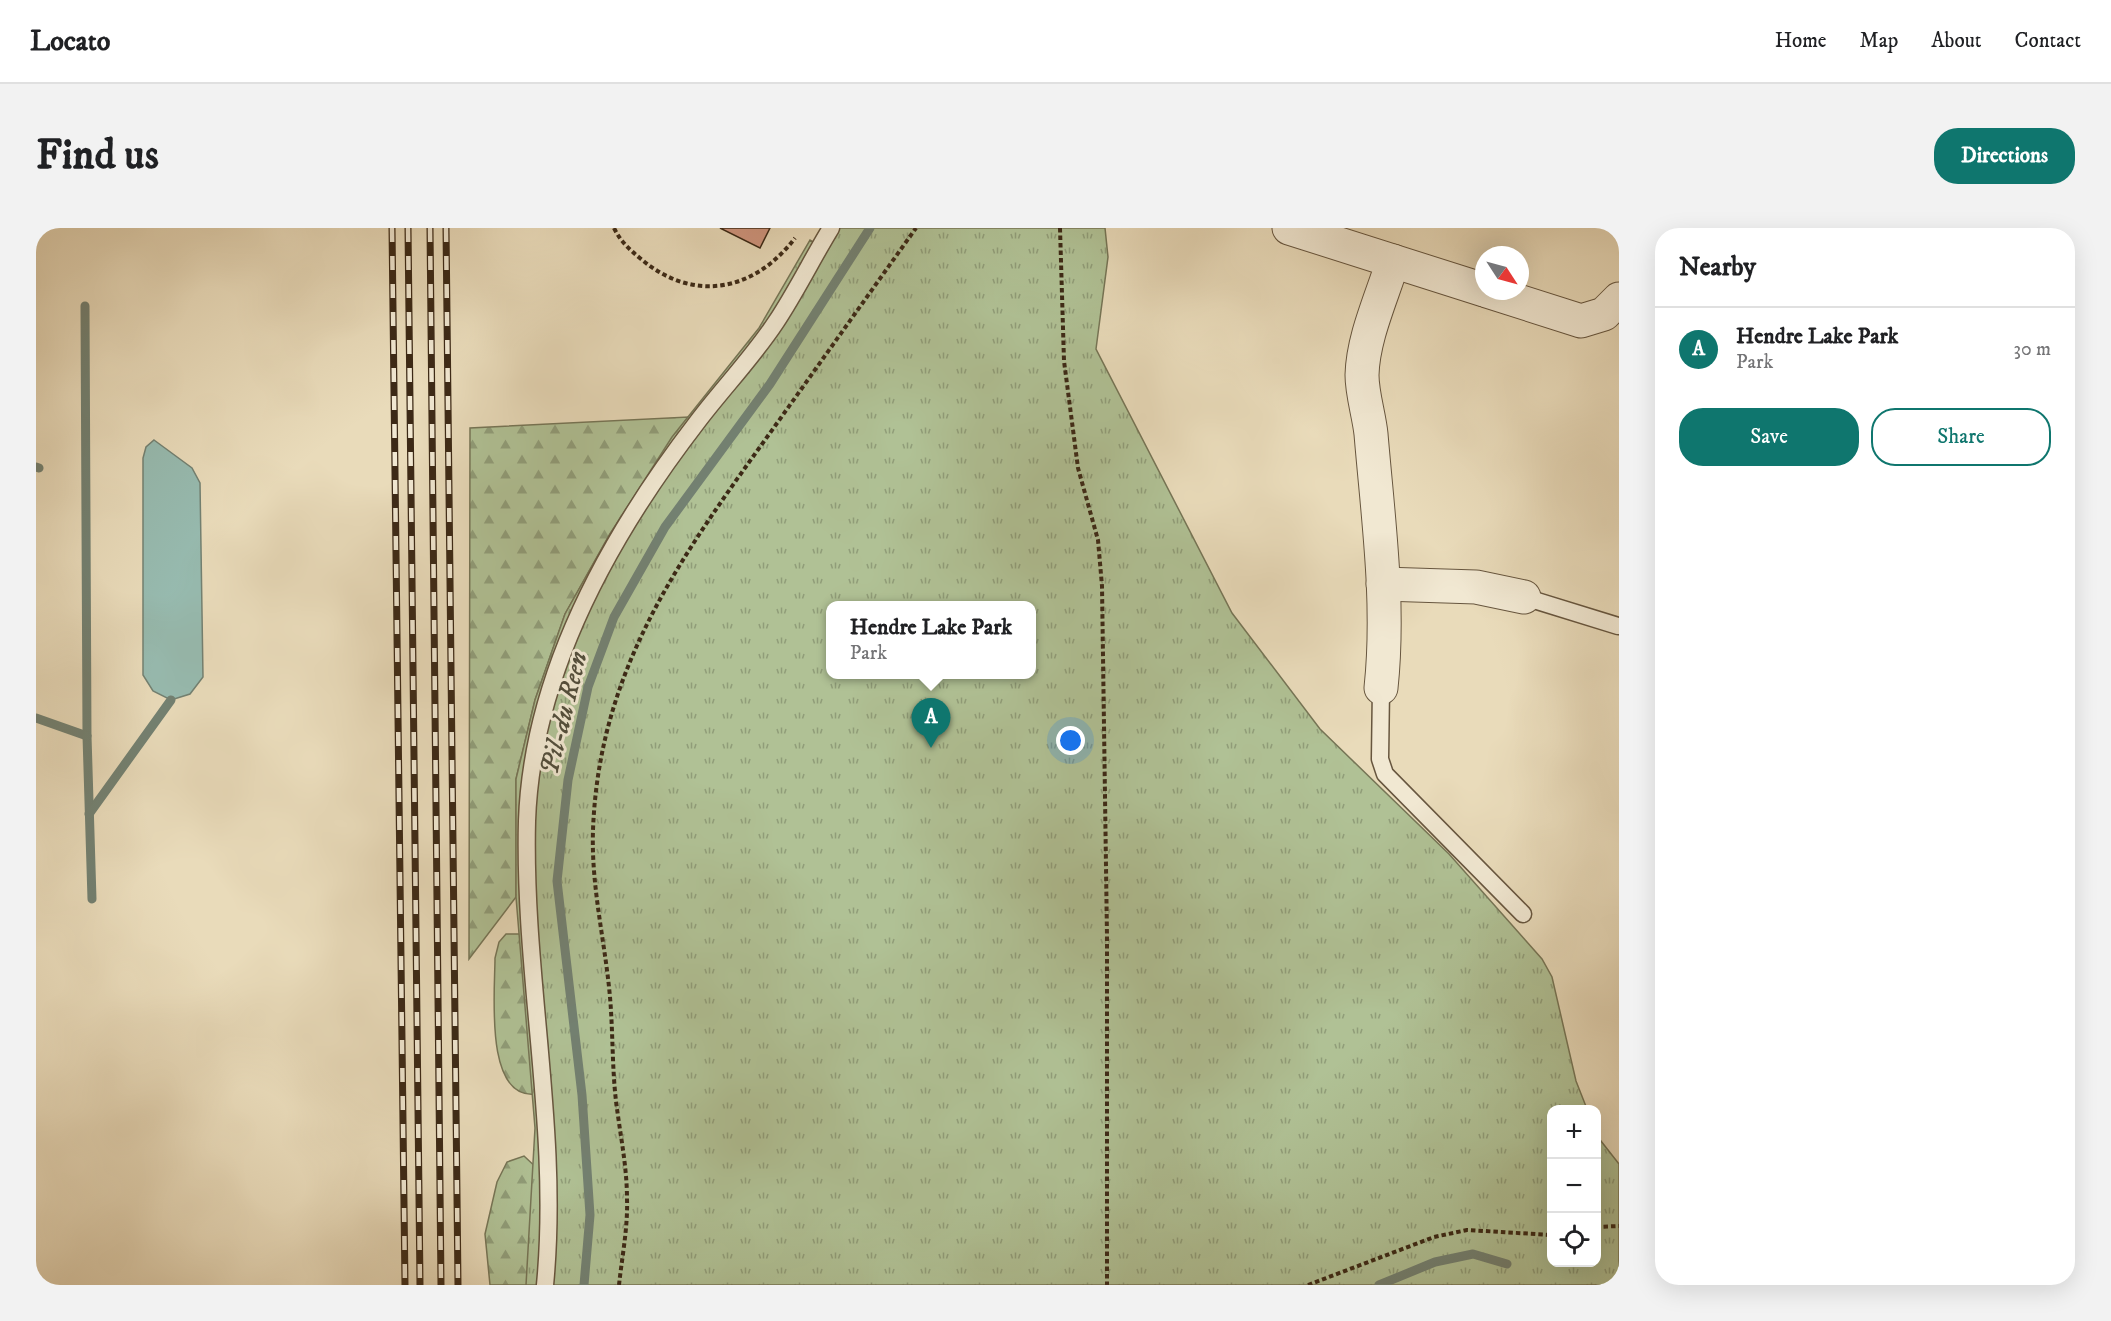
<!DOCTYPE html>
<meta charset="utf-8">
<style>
:root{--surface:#fff;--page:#f2f2f2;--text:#202124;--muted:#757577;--line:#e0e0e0;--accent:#0f766e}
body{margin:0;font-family:"IM FELL DW Pica",serif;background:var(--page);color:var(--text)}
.controls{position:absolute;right:18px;bottom:18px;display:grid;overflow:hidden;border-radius:12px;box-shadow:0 6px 24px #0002}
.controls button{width:54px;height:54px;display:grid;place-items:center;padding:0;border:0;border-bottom:2px solid var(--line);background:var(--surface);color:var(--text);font:30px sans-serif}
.compass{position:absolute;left:1439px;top:18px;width:54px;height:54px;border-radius:50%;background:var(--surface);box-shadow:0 6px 24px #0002;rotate:126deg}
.you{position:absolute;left:1035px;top:513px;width:21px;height:21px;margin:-15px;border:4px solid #fff;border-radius:50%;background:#1a73e8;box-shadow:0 0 0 9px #1a73e833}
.badge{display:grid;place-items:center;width:39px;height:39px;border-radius:50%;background:var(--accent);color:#fff;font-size:20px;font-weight:700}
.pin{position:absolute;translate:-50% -50px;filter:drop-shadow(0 2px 3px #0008)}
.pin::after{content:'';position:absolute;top:32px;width:21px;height:18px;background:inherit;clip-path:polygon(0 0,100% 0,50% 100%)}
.popup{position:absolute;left:790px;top:373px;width:210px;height:78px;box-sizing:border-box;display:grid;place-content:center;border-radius:12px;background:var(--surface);filter:drop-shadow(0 2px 4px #0005);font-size:20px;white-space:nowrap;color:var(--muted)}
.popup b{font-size:22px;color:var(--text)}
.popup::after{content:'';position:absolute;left:50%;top:100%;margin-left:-12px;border:12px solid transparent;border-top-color:var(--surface)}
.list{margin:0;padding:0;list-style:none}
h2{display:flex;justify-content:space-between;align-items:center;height:78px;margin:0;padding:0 24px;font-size:26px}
h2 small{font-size:20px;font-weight:400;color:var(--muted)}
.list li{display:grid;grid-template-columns:39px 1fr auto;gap:18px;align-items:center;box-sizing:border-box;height:84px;padding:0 24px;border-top:2px solid var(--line)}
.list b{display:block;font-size:22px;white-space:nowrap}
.list p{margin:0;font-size:20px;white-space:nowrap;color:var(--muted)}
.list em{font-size:20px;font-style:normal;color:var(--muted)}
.actions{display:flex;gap:12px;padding:18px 24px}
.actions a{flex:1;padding:14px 0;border:2px solid var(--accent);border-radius:24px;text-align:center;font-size:21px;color:var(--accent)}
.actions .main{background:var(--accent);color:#fff}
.icon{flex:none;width:33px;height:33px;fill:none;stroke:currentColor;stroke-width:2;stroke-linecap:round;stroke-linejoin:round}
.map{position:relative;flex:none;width:1583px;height:1057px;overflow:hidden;border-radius:24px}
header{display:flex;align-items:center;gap:36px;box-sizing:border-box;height:84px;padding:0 30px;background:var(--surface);border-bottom:2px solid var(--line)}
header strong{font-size:28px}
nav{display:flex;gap:33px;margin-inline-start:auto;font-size:21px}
.intro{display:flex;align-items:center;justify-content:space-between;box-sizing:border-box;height:144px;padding:0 36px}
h1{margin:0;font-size:42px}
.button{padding:15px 27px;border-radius:24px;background:var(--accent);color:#fff;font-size:21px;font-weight:700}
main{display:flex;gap:36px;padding:0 36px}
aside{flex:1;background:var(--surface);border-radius:24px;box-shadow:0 6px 24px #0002}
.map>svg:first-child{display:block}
.forest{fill:url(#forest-firs);stroke:#767556;stroke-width:1.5}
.park{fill:url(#park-tufts);stroke:#767556;stroke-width:1.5;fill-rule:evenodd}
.water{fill:#97bbb0;stroke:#738172;stroke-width:1.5}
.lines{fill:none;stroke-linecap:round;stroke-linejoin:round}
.stream{stroke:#738172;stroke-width:9}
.building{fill:#d0957e;stroke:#3c2916;stroke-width:1.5}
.lane-casing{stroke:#67563f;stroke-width:19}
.street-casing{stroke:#67563f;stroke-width:35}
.path{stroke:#3c2916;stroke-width:4;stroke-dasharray:4.5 3;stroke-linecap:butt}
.lane{stroke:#f1e8d2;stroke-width:16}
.street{stroke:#f1e8d2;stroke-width:33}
.rail-casing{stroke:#3c2916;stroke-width:7}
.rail{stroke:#f1e8d2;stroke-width:4.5;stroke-dasharray:14;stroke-linecap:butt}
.labels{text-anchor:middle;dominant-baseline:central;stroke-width:6;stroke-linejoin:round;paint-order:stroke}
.water-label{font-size:27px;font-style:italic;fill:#534e3c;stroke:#f1e8d2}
</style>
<header>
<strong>Locato</strong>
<nav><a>Home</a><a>Map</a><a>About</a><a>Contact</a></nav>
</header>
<div class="intro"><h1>Find us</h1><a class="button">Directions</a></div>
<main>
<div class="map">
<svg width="1583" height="1057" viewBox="0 0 1583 1057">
<defs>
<pattern id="forest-firs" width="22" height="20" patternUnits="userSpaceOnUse" patternTransform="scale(1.5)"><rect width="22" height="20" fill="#b0c195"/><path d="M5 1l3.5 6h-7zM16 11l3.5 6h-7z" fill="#909d79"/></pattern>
<pattern id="park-tufts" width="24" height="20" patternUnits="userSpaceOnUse" patternTransform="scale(1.5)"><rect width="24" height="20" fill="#b0c195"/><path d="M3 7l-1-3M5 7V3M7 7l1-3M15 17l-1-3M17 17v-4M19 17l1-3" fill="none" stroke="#909d79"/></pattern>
</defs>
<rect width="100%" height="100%" fill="#e9dbba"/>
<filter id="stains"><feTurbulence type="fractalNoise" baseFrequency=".00333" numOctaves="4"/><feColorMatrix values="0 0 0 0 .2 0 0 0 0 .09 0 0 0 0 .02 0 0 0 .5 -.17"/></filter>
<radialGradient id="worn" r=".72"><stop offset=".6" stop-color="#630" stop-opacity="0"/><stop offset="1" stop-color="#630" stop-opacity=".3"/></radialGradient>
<g class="forest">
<polygon points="652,189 574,306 529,386 499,472 480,551 480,669 433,731 434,200"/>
<path d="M 470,706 L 486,706 L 499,866 C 448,871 459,763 459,730 L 463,714 Z"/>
<polygon points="488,928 504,943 518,1057 454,1057 449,1006 461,954 471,934"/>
</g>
<path class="park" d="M 802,0 L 1069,0 L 1072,29 L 1060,121 L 1196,385 L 1284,501 L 1413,626 L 1506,731 L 1516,749 L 1540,853 L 1551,881 L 1516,882 L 1516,1034 L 1560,1034 L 1561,908 L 1583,936 L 1583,1057 L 490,1057 L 499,900 L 480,669 L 480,551 L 499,472 L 529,386 L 574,306 L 636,209 L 723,100 L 774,12 L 789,21 ZM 794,378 L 996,378 L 996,446 L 794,446 Z"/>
<polygon class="water" points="118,212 156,240 164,255 167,449 154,466 135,472 117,463 107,447 107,230 110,219"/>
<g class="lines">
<g class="stream">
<polyline points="49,78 51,508 56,671"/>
<polyline points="0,239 3,240"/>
<polyline points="0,490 51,508"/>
<polyline points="53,586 135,472"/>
<polyline points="548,1057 554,987 546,867 521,653 532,552 552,459 578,389 629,299 734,156 834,0"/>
<polyline points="1343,1057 1399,1034 1437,1026 1471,1036"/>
</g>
</g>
<polygon class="building" points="684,0 734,0 724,20"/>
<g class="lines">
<g class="lane-casing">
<g id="lane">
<polyline points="1488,369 1582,398"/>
<polyline points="1345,460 1344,531 1349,546 1487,686"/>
<path d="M 509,1057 C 524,902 487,749 491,593 C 496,447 574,307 662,193 C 687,160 717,129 740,94 C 760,64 776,31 795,0"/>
</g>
</g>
<g class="street-casing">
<g id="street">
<polyline points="1253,0 1448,62"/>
<polyline points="1451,63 1545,93 1568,86 1583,71"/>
<polyline points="1347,356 1440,359 1488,369"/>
<path d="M 1345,460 C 1354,375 1342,290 1335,206 C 1333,187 1326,166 1326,147 C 1327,109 1346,69 1357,33"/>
</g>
</g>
<g class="path">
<path d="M 578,0 C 585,14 593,21 605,31 C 657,75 718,64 759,10"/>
<polyline points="1024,0 1028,133 1042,240 1062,312 1066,358 1071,709 1071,1057"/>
<polyline points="1560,999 1583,998"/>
<path d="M 583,1057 C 586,1029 592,999 591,971 C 591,938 584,906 580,873 C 576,839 577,804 574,769 C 569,713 555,659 557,602 C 563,438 648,325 739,198 C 786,132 833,66 880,0"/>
<polyline points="1272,1057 1398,1009 1431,1002 1516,1007"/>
</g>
<use href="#lane" class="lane"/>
<use href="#street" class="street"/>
<g class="rail-casing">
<g id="rail">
<polyline points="356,0 369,1057"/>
<polyline points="372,0 384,1057"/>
<polyline points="394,0 405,1057"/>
<polyline points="410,0 422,1057"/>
</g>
</g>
<use href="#rail" class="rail"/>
</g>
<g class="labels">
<g class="water-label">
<text transform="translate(528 485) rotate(-76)">Pil-du Reen</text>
</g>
</g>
<rect width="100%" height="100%" filter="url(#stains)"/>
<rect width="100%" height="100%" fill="url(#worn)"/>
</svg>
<div class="controls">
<button>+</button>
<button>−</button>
<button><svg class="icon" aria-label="locate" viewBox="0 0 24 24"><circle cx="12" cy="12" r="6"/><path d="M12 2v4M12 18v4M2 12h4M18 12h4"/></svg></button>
</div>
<svg class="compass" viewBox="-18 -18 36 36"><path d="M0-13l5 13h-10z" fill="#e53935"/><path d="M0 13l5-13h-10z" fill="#757577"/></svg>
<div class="you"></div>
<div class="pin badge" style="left:895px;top:520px">A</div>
<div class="popup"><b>Hendre Lake Park</b>Park</div>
</div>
<aside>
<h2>Nearby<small></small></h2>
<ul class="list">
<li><span class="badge">A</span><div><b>Hendre Lake Park</b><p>Park</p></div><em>30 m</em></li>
</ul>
<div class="actions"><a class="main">Save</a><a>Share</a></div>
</aside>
</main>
